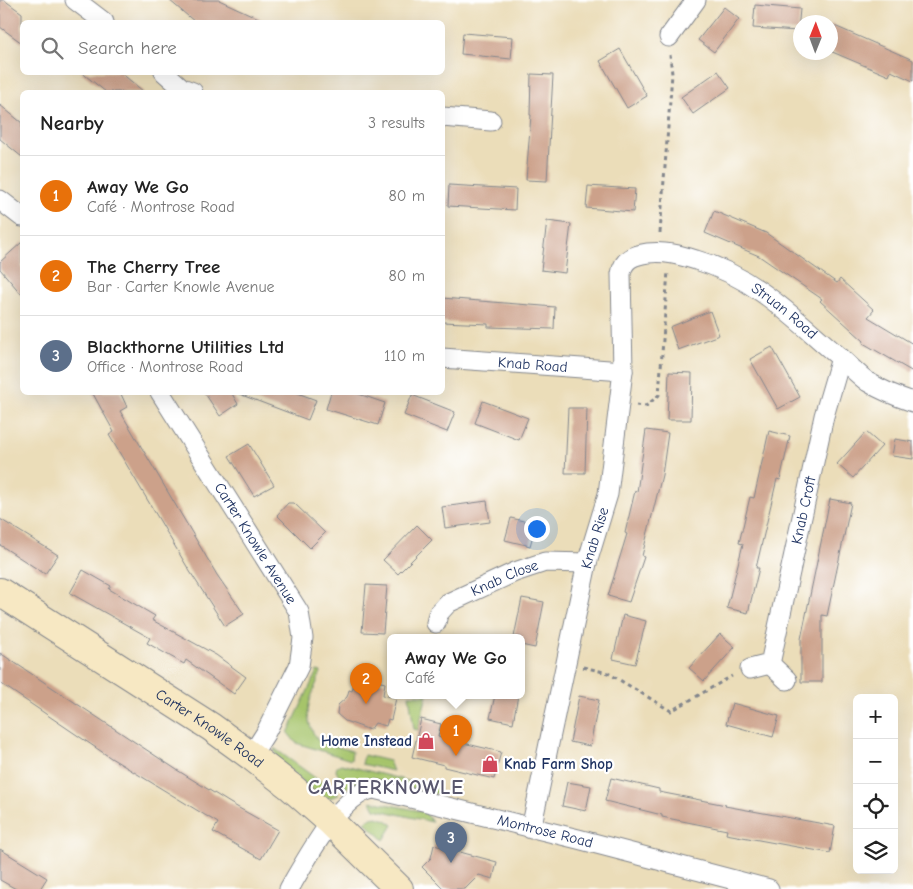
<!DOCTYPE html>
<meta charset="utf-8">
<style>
:root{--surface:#fff;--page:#f6f6f6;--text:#222;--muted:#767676;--line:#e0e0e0;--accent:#d1495b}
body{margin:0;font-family:"Comic Neue",sans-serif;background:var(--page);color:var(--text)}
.controls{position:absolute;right:15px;bottom:15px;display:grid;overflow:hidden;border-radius:8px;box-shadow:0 5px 20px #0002}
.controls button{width:45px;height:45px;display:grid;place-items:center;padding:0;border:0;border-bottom:1px solid var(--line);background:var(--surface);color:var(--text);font:25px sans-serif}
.compass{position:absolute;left:793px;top:15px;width:45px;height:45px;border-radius:50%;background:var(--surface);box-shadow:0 5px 20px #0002;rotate:1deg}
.you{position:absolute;left:536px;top:528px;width:18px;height:18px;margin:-12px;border:4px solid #fff;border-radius:50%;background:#1a73e8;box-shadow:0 0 0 8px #1a73e833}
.badge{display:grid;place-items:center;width:32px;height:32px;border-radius:50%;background:var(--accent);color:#fff;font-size:16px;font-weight:700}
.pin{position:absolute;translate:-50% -41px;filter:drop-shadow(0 1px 2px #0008)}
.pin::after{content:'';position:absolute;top:26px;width:18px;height:15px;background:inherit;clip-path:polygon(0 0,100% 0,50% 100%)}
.popup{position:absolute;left:387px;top:634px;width:138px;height:65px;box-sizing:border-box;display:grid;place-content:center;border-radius:8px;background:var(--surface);filter:drop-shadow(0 1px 4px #0005);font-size:16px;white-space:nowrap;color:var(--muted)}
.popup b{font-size:19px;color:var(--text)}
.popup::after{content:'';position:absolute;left:50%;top:100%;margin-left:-10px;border:10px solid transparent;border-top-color:var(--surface)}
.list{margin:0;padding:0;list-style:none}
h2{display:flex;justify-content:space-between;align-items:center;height:65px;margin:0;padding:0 20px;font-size:21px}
h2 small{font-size:16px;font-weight:400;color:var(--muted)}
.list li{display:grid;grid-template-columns:32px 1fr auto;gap:15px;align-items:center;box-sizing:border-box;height:80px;padding:0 20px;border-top:1px solid var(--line)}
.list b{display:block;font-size:19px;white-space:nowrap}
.list p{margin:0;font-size:16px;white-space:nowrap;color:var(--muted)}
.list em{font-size:16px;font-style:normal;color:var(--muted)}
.icon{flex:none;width:28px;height:28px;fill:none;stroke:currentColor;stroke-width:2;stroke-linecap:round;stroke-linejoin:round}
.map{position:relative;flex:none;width:913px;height:889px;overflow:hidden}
.search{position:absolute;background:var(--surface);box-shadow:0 5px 20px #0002;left:20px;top:20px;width:425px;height:55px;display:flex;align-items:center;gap:12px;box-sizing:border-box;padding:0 18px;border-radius:8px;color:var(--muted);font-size:19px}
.panel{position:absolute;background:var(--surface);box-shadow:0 5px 20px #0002;left:20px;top:90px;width:425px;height:305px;border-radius:8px}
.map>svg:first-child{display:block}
.green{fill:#a6c46b;stroke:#607a64}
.building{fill:#cca18a}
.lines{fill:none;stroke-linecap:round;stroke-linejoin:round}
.street-casing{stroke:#83868c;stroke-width:21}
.secondary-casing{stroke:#83868c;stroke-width:30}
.path{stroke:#83868c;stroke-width:3;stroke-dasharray:4 4;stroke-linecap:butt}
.street{stroke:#fff;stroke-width:19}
.secondary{stroke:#f7e8c3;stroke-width:28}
.labels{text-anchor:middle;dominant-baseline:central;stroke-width:4.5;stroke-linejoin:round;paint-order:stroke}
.street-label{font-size:15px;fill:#1b2f5e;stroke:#fff}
.poi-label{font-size:15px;font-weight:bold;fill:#1b2f5e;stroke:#fff;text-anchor:end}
.district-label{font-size:20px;font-weight:bold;letter-spacing:1px;fill:#59576d;stroke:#fff}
</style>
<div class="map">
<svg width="913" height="889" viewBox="0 0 913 889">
<rect width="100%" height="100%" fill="#fff"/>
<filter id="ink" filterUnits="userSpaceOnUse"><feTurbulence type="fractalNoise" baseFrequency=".02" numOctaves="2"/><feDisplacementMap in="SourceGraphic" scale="10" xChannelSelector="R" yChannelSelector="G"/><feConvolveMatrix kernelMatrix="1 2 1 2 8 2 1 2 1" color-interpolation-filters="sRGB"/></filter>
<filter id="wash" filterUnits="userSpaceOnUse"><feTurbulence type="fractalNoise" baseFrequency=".0096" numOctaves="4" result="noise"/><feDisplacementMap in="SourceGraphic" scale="20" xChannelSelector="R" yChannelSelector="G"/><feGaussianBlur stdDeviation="1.12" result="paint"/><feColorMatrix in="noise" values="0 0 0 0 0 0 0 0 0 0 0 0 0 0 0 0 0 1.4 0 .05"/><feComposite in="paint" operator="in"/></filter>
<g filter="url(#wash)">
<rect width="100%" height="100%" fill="#ebddb9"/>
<g class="green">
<path d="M 317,671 L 321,672 C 310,701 300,713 318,741 L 352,751 L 351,760 L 296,743 L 288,733 Z"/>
<polygon points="409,695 427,695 418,730 414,729"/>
<polygon points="274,748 339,795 329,798 320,797 278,761"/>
<polygon points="364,755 389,761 393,771 362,764"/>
<path d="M 341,764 L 440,789 L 439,794 L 375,780 C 364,779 356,782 346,788 L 336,771 L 337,766 Z"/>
<polygon points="371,801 425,812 432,822 375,809"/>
<polygon points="377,817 386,820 393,825 384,840 365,822 371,818"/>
</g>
<g id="blocks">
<g class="building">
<polygon points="0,0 4,0 22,13 22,43 0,27"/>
<polygon points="169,0 219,0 267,22 195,22"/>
<polygon points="755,5 800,9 798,31 753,28"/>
<polygon points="724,7 739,19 714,52 698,40"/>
<polygon points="830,24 913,60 913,81 891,71 889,76 830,51"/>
<polygon points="463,33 513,37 511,59 461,54"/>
<polygon points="620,49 647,96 627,108 600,61"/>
<polygon points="718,71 730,88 693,114 681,97"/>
<polygon points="81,72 120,72 144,92 106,92"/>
<polygon points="531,74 553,75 547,181 526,180 531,115 530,115"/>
<polygon points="0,105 22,123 22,157 0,139"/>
<polygon points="449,185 516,189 515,210 448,206"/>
<polygon points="588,186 635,189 633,212 586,208"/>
<polygon points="714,211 766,233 837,283 840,279 874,310 868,317 913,344 913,372 863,343 864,341 820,301 822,299 759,256 705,233"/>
<polygon points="547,221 571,224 565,273 541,270"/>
<polygon points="22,242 22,295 0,269 0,262"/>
<polygon points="442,298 555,307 554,329 488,327 488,324 442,322"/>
<polygon points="710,311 719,335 678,350 670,327"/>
<polygon points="772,347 800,397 778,409 750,359"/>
<polygon points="669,372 692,373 691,420 667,420"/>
<polygon points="92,392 120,392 127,407 120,411 217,575 244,614 225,626 189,570 109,435 114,432"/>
<polygon points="204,392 231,392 238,404 220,416"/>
<polygon points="239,392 295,392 316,400 308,420 239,394"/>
<polygon points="331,392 353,392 385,403 378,425 326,409"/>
<polygon points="412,395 455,412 447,432 404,415"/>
<polygon points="483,401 528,418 519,440 475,423"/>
<polygon points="568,408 587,408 585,473 565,473"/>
<polygon points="646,430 668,433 662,475 642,556 644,557 629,602 608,596 627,534 625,533 635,491 637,492"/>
<polygon points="769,431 790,436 780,480 777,479 756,568 759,568 748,613 727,608 743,544 739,543 750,497 754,498"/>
<polygon points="866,432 882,446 853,478 837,464"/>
<polygon points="895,439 913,442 913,459 892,456"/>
<polygon points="249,444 274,485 254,496 229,456"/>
<polygon points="830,499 851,503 827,616 822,615 822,682 801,682 801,639"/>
<polygon points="487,501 490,522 445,528 442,507"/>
<polygon points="288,503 294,503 325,533 310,548 277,515"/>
<polygon points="511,518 536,524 530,546 505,540"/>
<polygon points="0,519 58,555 45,574 0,545"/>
<polygon points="417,525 432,540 398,574 383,560"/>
<polygon points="83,570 111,586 109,589 155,616 152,620 216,655 246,677 234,694 186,660 184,664 147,643 150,638 70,593"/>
<polygon points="366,585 387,586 383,633 362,632"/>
<polygon points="522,598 544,602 535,648 521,645 521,637 514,637"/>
<polygon points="623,615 646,621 635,664 613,659"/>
<polygon points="720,634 735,647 704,681 689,668"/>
<polygon points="0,653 177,770 230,803 278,830 261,859 213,832 218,823 111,758 0,683"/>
<polygon points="365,678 385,683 383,695 396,698 391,720 388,719 386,726 375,723 370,730 345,721 337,714 338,705 347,697 349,690 352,691 355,680 363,682"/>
<polygon points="495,695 518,695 513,723 490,718"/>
<polygon points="579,696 599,700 590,746 570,742"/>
<polygon points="732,703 779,716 773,737 726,724"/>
<polygon points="421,719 441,724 438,737 501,752 494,779 444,767 444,765 412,757"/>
<polygon points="611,778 659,789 659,792 726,805 725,806 835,826 830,853 726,834 727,830 662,817 662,815 605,801"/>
<polygon points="567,782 591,786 586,811 562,806"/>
<polygon points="434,845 497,862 493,879 479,875 465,889 444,889 422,867 431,858"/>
<polygon points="0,849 47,878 40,889 16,889 0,880"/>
</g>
</g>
</g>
<g filter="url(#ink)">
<use href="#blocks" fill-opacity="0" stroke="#83868c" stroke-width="1"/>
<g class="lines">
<g class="street-casing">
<g id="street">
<polyline points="75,0 104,22"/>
<polyline points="669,37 696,0"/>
<polyline points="164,72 182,88 193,92"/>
<polyline points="442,117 491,121"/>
<polyline points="0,200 22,217"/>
<path id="s1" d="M 442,358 L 623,371"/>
<path id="s2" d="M 160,392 L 299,612 L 303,638 L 299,666 L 265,734 L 251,756"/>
<path id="s3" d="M 436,623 L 438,614 L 448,603 L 515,572 L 545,562 L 587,563"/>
<polyline points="770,664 787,680"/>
<path id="s4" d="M 750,669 L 770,664 L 824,416 L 841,358"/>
<path id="s5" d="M 531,829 L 587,563 L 608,494 L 623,371 L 621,274 C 623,259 634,255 648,253 C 665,251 680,255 696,260 C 753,276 793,317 836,354 C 847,363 857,374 868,382 C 881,390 898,397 913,402"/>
<path id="s6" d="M 289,889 C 305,862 341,792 374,789 L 578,839 L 769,889"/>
</g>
</g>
<g class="secondary-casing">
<g id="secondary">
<path id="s7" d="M 0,592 L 211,727 L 251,756 L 291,787 L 331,822 L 399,889"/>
</g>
</g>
<g class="path">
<polyline points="660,233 672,74 670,55"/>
<polyline points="636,405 646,406 659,395 668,271"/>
<polyline points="583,667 608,673 671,711 732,676"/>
</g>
<use href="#street" class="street"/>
<use href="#secondary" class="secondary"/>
</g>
</g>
<defs>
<g id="shop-bare" transform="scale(1.35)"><path d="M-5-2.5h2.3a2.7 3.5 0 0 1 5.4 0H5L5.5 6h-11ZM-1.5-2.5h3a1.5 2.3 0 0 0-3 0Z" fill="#d1495b" stroke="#fff" stroke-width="2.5" paint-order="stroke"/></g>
</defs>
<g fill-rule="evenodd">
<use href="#shop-bare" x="426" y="741"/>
<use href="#shop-bare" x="490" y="764"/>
</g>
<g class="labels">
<g class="street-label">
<text stroke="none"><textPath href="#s5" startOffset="754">Struan Road</textPath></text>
<text stroke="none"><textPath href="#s1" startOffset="91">Knab Road</textPath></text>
<text stroke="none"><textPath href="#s4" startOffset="178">Knab Croft</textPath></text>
<text stroke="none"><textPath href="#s5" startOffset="298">Knab Rise</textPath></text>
<text stroke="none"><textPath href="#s2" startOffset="179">Carter Knowle Avenue</textPath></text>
<text stroke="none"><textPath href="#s3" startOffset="86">Knab Close</textPath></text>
<text stroke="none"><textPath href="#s7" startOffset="250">Carter Knowle Road</textPath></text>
<text stroke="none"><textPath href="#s6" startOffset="311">Montrose Road</textPath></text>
</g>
<g class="poi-label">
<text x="412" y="741">Home Instead</text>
<text x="504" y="764" text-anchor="start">Knab Farm Shop</text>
</g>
<g class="district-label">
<text x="386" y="787">CARTERKNOWLE</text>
</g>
</g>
</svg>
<div class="controls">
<button>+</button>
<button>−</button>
<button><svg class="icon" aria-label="locate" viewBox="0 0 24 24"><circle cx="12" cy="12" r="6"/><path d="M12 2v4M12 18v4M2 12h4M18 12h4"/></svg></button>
<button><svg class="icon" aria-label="layers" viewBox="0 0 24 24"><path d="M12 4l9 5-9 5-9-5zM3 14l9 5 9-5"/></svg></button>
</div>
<svg class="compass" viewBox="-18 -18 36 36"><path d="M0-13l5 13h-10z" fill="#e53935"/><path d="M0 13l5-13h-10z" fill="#767676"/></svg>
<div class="you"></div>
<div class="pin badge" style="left:456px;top:756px;background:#e8710a">1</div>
<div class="popup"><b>Away We Go</b>Café</div>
<div class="pin badge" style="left:366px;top:704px;background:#e8710a">2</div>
<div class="pin badge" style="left:451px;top:863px;background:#5c6f8a">3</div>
<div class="search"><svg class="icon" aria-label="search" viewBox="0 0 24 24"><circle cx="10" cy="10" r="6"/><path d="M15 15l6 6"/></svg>Search here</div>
<section class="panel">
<h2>Nearby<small>3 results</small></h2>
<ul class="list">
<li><span class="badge" style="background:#e8710a">1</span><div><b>Away We Go</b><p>Café · Montrose Road</p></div><em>80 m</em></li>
<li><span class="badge" style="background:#e8710a">2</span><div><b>The Cherry Tree</b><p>Bar · Carter Knowle Avenue</p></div><em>80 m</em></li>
<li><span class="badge" style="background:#5c6f8a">3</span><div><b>Blackthorne Utilities Ltd</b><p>Office · Montrose Road</p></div><em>110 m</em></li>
</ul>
</section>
</div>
